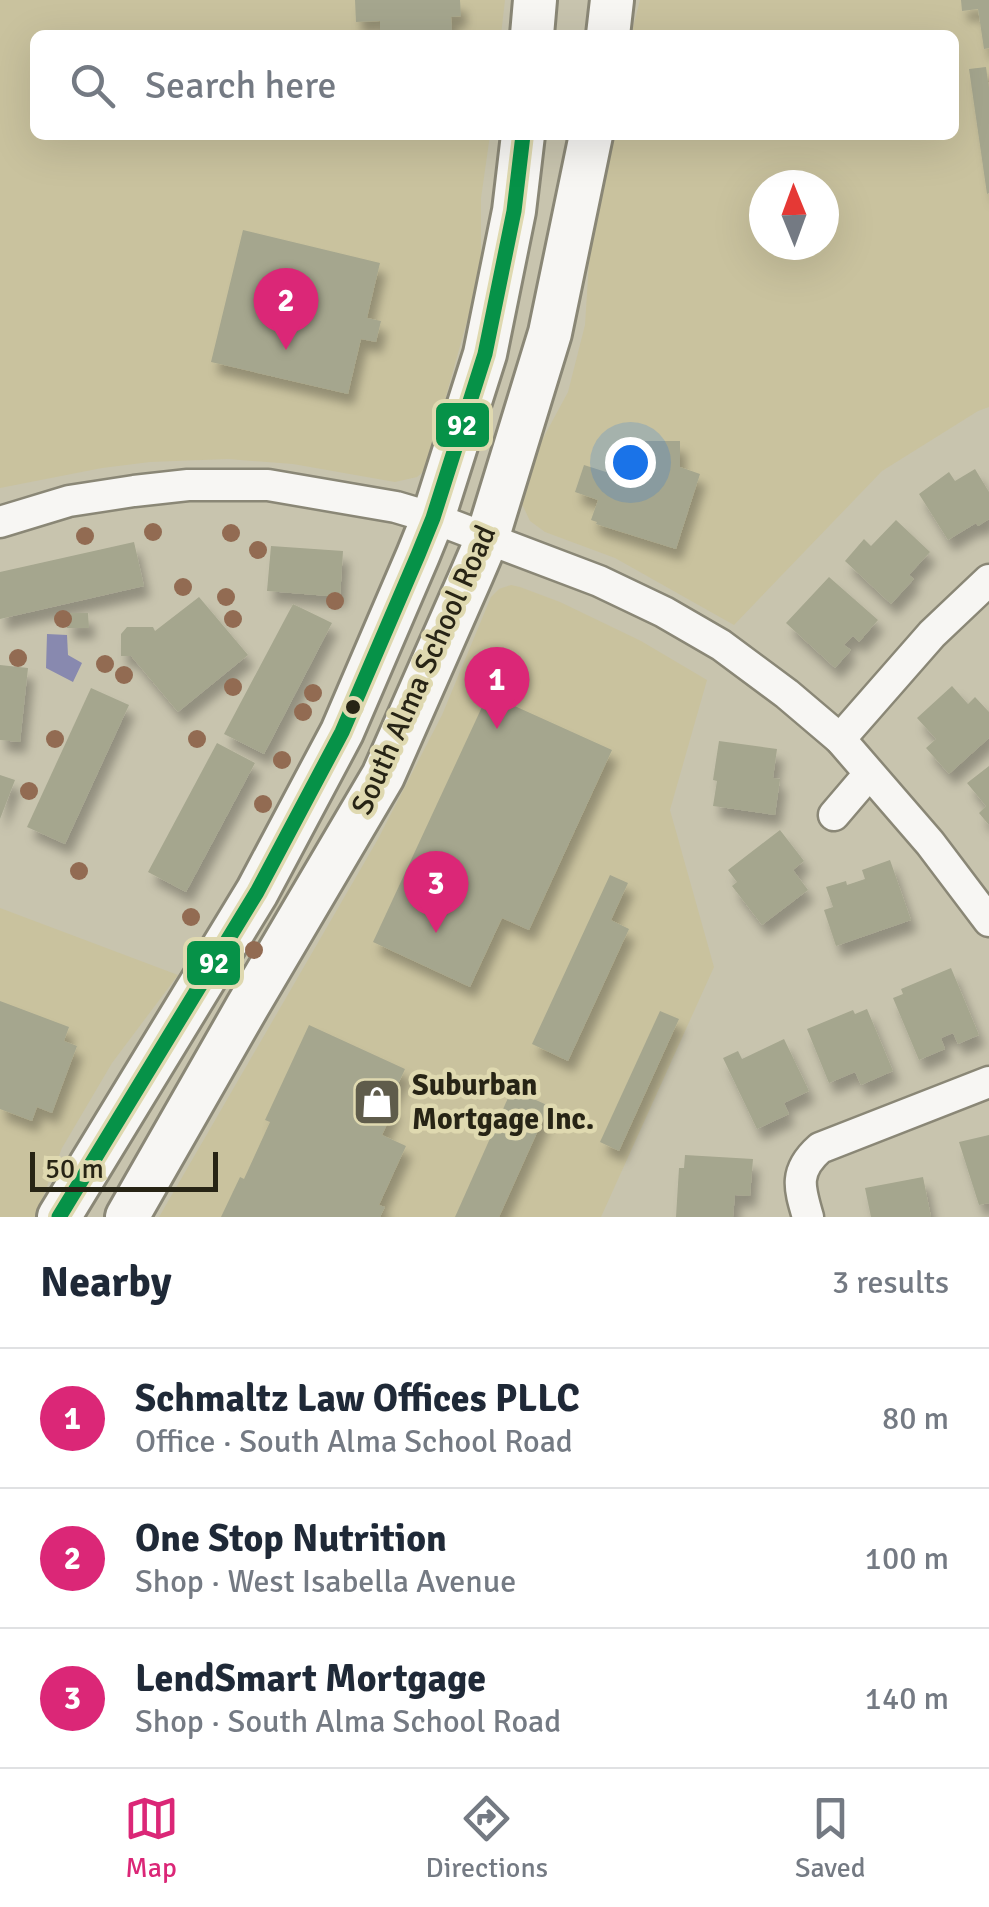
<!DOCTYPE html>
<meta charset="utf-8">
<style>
:root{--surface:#fff;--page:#f6f6f7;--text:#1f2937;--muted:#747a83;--line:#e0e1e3;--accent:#db2777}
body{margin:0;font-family:Signika,sans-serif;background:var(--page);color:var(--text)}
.compass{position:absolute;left:749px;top:170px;width:90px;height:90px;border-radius:50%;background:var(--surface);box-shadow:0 10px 40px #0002;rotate:359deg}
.scale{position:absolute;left:30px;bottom:25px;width:188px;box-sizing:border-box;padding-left:10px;border:5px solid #272415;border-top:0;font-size:28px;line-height:35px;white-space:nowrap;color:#272415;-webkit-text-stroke:8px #dfd9b0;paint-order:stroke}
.you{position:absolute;left:630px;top:462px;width:35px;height:35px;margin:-25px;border:8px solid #fff;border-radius:50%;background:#1a73e8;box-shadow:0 0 0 15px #1a73e833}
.badge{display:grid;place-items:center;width:65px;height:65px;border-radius:50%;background:var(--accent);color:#fff;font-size:32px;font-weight:700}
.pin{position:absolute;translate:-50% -82px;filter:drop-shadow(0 2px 5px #0008)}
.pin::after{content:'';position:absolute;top:52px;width:35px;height:30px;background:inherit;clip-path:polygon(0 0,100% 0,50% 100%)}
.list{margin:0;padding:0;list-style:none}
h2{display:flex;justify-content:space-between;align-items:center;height:130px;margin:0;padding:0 40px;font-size:42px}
h2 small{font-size:32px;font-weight:400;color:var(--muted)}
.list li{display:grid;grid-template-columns:65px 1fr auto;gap:30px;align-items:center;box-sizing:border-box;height:140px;padding:0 40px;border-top:2px solid var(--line)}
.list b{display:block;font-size:38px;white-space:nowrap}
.list p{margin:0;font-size:32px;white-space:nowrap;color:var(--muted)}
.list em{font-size:32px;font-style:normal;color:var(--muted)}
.icon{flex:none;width:55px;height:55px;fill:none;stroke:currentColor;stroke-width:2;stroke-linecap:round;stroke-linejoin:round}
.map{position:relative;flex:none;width:989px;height:1217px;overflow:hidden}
.search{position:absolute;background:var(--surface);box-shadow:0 10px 40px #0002;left:30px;right:30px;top:30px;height:110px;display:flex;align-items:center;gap:25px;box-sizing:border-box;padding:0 35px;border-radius:15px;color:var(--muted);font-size:38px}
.sheet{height:550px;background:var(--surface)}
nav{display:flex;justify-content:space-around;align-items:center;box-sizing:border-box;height:140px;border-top:2px solid var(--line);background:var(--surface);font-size:28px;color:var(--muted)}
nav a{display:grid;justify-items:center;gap:5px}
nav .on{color:var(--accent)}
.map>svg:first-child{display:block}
.built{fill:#c9c29e;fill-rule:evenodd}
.water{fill:#8889af}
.building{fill:#a5a68e;filter:url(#shadow)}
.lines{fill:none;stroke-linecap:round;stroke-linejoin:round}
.street-casing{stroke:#8a8776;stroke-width:35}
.secondary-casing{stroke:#8a8776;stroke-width:48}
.street{stroke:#f7f6f3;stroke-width:30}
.secondary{stroke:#f7f6f3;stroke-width:42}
.bus-1-casing{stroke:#dfd9b0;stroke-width:22}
.bus-1{stroke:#069248;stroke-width:15}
.tree{fill:#926b52}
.bus-dot{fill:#272415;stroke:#dfd9b0;stroke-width:4}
.labels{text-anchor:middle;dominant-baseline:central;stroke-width:9;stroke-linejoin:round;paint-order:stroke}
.street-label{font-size:30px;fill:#272415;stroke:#dfd9b0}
.poi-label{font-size:30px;font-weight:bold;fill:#272415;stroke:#dfd9b0;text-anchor:start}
.line-badge{stroke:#dfd9b0;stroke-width:4}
.badge-label{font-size:28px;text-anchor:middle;font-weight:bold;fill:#fff}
</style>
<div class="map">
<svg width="989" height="1217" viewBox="0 0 989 1217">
<defs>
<filter id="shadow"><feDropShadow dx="6" dy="11" stdDeviation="5" flood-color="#0004"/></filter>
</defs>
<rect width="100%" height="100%" fill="#c8c4ae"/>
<g class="built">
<polygon points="0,0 505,0 501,35 35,35 35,135 490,135 481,198 481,271 429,457 422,473 417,477 395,482 293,464 228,459 150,462 102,468 0,488"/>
<path d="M 640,0 L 989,0 L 989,407 L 978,411 L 882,471 L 734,625 L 615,558 L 545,532 L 530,521 L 521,502 L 523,489 L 541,442 L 568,392 L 585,325 L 591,230 L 610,135 L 954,135 L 954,35 L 631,35 ZM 764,185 L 824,185 L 824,245 L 764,245 Z"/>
<polygon points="511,585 520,587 560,602 641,641 707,680 670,810 714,967 601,1217 159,1217 378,839 442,715 491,597 499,589"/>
<polygon points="0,908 178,975 112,1063 62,1148 35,1217 0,1217"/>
</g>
<polygon class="water" points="47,634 67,635 68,655 82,663 73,682 46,668"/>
<g class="building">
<polygon points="355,0 460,0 461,16 451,17 452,30 380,32 380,21 356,22"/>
<polygon points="961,0 989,0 989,48 984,49 978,9 962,11"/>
<polygon points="986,67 989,89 989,193 987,194 969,69"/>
<polygon points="243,230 380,263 367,318 381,321 376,342 361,339 348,394 211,362"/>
<polygon points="626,441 680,441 680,467 700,474 676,549 596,524 597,522 591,520 598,500 575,492 584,465 606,472 611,458 616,459 620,448 626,450"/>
<polygon points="975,469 989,492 989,519 978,526 976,523 948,540 919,494 949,472 955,481"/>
<polygon points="896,520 930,552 909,575 914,579 891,604 845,561 864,539 871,546"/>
<polygon points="134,542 144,586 0,619 0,572"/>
<polygon points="271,546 343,551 340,597 267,591"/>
<polygon points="829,577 878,620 859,642 853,636 844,645 851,650 835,668 786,623"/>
<polygon points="199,597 248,655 178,712 131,656 121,656 121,634 127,627 153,627 155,631"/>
<polygon points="293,604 332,623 264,754 224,734"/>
<polygon points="67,613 88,613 89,628 67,628"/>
<polygon points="0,665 28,668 20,742 0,740"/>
<polygon points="952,686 968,704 975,697 989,712 989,738 949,774 926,748 936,739 917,718"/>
<polygon points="91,688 129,705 65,844 27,827"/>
<polygon points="488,694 612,750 529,930 502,918 470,987 373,942"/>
<polygon points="719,741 777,749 773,778 780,779 775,815 713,806 717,781 713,780"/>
<polygon points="217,743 255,763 186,892 148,872"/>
<polygon points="989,766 989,825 979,813 986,806 967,783"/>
<polygon points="0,775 15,780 0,819"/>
<polygon points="780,830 804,861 793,870 808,890 762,925 732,886 737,882 728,870"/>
<polygon points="890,860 911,920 836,946 824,910 833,907 826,887 846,881 847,885 865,879 862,870"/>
<polygon points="610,875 628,883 611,920 629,929 568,1061 532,1044"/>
<polygon points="951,968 979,1035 958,1044 953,1033 941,1038 945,1049 919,1060 893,998 903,994 901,989"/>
<polygon points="0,1001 69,1027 64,1041 77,1046 52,1113 37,1107 32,1121 0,1109"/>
<polygon points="867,1009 893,1071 861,1085 855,1072 829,1083 807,1029 853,1010 855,1014"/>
<polygon points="660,1011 679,1019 619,1151 600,1142"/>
<polygon points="309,1025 405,1069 389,1104 395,1107 382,1135 406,1146 379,1205 385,1207 380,1217 221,1217 240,1177 244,1179 270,1122 265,1120"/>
<polygon points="784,1039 809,1091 784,1103 789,1114 757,1129 723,1058 738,1051 742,1059"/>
<polygon points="512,1089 549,1106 499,1217 455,1217"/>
<polygon points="989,1135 989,1203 979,1205 959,1142"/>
<polygon points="685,1155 753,1159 750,1196 735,1195 733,1217 676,1217 679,1168 684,1168"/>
<polygon points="923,1177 931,1217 871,1217 865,1188"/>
</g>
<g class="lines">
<g class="street-casing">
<g id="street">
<polyline points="0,522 69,501 134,491 188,485 268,485 396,507 433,518 599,581 664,612 721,645 787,694 840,739 930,843 989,921"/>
<polyline points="840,739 932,634 989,580"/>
<polyline points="834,815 869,774"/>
<path d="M 808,1217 C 799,1187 794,1171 820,1148 L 989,1082"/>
</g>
</g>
<g class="secondary-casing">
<g id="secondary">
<polyline points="532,35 535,0"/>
<polyline points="608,35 612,0"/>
<polyline points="59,1217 257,892 342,732 418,555 433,518 485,354 514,211 523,135"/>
<polyline points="127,1217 247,1007 383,776 472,574 487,539 550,333 591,135"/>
</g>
</g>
<use href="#street" class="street"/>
<use href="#secondary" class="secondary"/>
<g class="bus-1-casing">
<polyline id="bus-1" points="59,1217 257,892 342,732 418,555 433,518 485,354 514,211 523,135"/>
</g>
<use href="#bus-1" class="bus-1"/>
</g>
<g class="tree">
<circle cx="153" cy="532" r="9"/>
<circle cx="231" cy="533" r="9"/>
<circle cx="85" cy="536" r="9"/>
<circle cx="258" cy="550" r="9"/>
<circle cx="183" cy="587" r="9"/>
<circle cx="226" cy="597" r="9"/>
<circle cx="335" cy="601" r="9"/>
<circle cx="63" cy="619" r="9"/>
<circle cx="233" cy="619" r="9"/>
<circle cx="18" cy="658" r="9"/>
<circle cx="105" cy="664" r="9"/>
<circle cx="124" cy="675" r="9"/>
<circle cx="233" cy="687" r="9"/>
<circle cx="313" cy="693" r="9"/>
<circle cx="303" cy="712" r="9"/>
<circle cx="55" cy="739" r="9"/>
<circle cx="197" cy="739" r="9"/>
<circle cx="282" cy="760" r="9"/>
<circle cx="29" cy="791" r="9"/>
<circle cx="263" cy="804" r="9"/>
<circle cx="79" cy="871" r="9"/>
<circle cx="191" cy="917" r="9"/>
<circle cx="254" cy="950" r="9"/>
</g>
<defs>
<g id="shop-square" transform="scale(2.5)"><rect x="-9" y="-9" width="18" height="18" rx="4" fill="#5f5c4b" stroke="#dfd9b0"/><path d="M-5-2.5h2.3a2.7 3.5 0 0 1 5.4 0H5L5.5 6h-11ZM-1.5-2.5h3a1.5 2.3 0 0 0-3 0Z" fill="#fff"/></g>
</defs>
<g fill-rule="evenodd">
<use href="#shop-square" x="377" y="1102"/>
</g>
<circle class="bus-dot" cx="353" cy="707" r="9"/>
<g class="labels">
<g class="street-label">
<text transform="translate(424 670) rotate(-66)">South Alma School Road</text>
</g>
<g class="poi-label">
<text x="412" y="1085">Suburban<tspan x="412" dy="34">Mortgage Inc.</tspan></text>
</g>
</g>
<g class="line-badge">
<rect x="434" y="401" width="57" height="48" rx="10" fill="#069248"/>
<rect x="185" y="939" width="57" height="48" rx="10" fill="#069248"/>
</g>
<g class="badge-label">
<text x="462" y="435">92</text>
<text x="214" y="973">92</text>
</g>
</svg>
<svg class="compass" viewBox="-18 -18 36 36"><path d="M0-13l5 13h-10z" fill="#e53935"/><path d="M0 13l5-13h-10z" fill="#747a83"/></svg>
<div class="scale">50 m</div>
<div class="you"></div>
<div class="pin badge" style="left:497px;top:729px">1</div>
<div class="pin badge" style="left:286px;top:350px">2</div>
<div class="pin badge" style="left:436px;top:933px">3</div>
<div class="search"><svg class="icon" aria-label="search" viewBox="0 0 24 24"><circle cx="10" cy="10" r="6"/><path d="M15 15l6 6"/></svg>Search here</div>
</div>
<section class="sheet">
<h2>Nearby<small>3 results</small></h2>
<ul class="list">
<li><span class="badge">1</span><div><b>Schmaltz Law Offices PLLC</b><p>Office · South Alma School Road</p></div><em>80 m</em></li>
<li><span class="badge">2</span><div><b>One Stop Nutrition</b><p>Shop · West Isabella Avenue</p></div><em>100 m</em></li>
<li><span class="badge">3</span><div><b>LendSmart Mortgage</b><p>Shop · South Alma School Road</p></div><em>140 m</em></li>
</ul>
</section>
<nav>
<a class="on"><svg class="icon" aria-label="map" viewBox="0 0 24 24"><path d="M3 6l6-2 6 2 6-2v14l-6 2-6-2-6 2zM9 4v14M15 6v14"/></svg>Map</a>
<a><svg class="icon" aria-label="directions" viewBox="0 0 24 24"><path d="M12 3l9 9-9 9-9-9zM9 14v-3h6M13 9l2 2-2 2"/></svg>Directions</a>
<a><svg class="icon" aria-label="saved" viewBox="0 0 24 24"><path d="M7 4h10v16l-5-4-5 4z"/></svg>Saved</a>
</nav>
